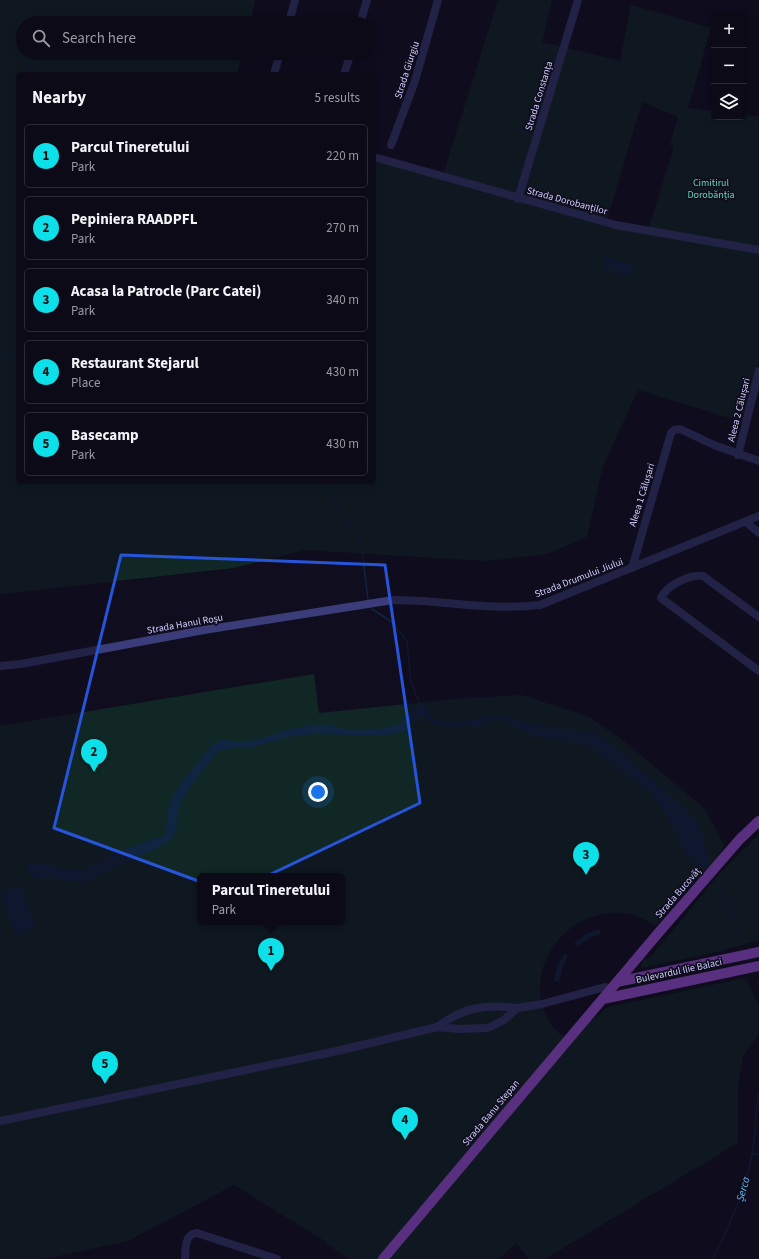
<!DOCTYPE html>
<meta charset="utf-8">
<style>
:root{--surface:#0b0a16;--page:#191823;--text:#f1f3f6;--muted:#9a9aa1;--line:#2b2b35;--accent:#0de0e8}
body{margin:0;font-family:"Source Sans 3",sans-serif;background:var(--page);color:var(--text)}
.controls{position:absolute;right:12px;top:12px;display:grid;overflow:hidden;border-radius:6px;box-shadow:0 2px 10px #0003}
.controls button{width:36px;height:36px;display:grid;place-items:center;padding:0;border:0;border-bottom:1px solid var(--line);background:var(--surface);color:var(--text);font:20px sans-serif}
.you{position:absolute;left:318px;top:792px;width:14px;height:14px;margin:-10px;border:3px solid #fff;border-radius:50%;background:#1a73e8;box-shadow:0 0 0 6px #1a73e833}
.badge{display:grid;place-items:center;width:26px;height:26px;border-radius:50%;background:var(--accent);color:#111;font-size:13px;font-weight:700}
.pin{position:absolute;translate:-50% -33px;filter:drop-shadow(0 1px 2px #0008)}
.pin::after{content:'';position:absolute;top:21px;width:14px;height:12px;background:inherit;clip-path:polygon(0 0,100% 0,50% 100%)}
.popup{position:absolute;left:197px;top:873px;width:148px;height:52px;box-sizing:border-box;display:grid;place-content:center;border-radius:6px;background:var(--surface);filter:drop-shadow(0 1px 3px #0005);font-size:13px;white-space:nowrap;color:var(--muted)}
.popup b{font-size:15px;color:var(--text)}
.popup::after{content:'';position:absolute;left:50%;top:100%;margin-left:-8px;border:8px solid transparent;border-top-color:var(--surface)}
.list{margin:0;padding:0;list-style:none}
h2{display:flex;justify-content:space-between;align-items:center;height:52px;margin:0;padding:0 16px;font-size:17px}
h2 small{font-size:13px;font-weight:400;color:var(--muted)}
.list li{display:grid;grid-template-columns:26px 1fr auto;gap:12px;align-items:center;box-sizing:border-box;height:64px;margin:0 8px 8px;padding:0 8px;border:1px solid var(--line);border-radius:6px}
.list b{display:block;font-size:15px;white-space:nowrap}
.list p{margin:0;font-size:13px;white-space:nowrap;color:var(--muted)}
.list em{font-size:13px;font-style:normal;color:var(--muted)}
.icon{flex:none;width:22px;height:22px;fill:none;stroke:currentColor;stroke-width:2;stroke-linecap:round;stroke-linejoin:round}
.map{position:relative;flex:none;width:759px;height:1259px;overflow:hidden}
.search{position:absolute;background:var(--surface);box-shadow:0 2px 10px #0003;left:16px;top:16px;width:360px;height:44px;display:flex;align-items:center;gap:10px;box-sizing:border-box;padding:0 14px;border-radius:22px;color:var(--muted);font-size:15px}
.panel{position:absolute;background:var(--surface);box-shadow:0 2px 10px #0003;left:16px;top:72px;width:360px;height:412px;border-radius:6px}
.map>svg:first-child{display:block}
.green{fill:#112725;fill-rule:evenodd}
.water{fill:#0f2541}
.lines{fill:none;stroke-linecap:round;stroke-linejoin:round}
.stream{stroke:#0f2541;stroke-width:1.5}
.minor{stroke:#3b3c7a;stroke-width:8}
.major{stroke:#b25bf5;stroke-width:10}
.marked{fill:none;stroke:#2654da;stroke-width:3;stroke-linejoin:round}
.labels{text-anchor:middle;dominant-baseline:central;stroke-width:3.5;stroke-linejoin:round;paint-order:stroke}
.street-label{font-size:10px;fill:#cfcdfc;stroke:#0f0d1e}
.park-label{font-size:10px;fill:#5ed7b1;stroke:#0f0d1e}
.water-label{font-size:11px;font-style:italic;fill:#61baf6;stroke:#0f0d1e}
</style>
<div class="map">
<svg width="759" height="1259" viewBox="0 0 759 1259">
<rect width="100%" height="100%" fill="#0f0d1e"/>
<g class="green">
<path d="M 0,0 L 255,0 L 250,23 L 23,23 L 23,53 L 242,53 L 237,74 L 18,74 L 18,482 L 374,482 L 374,157 L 442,178 L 498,0 L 552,0 L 542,42 L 620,61 L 631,5 L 711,28 L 688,108 L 714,111 L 714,117 L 744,117 L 744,115 L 759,117 L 759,359 L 743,422 L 638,390 L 603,466 L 587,537 L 547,554 L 487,561 L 305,550 L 234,568 L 0,594 ZM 642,102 L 678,117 L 670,145 L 674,147 L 649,228 L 607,220 Z"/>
<path d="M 314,674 L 319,713 L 455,699 L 522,695 L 589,717 L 625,742 L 705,809 L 724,845 L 718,860 L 702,873 L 656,925 C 648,922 639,916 630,914 C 585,906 542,940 540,986 C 540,998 542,1011 549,1021 C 553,1029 561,1035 568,1040 L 608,1007 L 746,978 L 759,1006 L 759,1034 L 743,1056 L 738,1086 L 738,1143 L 545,1259 L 529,1259 L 516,1243 L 499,1259 L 349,1259 L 328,1245 L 325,1241 L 234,1185 L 128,1241 L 44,1259 L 0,1259 L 0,726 ZM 200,876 L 342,876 L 342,922 L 200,922 Z"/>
<polygon points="759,834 759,940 716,952 641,968 643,959 650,958 722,871"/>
</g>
<g class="water">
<polygon points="606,257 635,266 632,277 602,267"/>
<polygon points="420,704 423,705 435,720 462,722 489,715 500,715 534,725 596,734 625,756 697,820 710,861 706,866 700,868 685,852 676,831 662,808 646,789 586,743 542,738 524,732 502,720 495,720 484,725 460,727 436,725 422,716 404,731 383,736 313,734 292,736 253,747 224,749 216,753 185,794 179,807 177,825 172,839 159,847 87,881 72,882 45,877 35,878 27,871 28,864 41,863 71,870 85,869 119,852 165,835 169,806 176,790 211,746 221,740 249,742 290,729 314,725 333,726 351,730 378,729 401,724"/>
<polygon points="19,886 36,927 16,935 0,894"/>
<polygon points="600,929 601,934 591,937 578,946 574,943 588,933"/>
<polygon points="565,953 568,956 563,965 559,981 554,981 558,964"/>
</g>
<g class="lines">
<g class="stream">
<polyline points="29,0 30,23"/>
<polyline points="28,74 29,53"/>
<polyline points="0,139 18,109"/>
<polyline points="0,353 18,356"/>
<polyline points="322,482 361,542 368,600"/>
<polyline points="372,609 392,622 407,641 411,683 420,704"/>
<polyline points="719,880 744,945"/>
<polyline points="757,980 759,985"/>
<polyline points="752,1154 759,1154"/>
<path d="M 713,1259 C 729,1225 745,1192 752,1155 C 756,1134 755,1112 759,1091"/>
</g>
<g class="minor">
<polyline points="289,23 295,0"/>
<polyline points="360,23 367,0"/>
<polyline points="274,74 280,53"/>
<polyline points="344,74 351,53"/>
<polyline points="391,145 415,81 438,0"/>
<polyline points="374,157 616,225 759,250"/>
<polyline points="518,199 578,0"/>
<polyline points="738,455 759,371"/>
<polyline points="746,522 759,533"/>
<polyline points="632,568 671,433 674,430 680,429 714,445 759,461"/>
<path d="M 759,617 L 703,576 C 690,574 667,585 661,598 L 759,671"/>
<path d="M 0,666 L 21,664 L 204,630 L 393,600 C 445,600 488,611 540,605 L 759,516"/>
<path d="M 437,1027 C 464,1007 485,1004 517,1008"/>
<polyline points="0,1121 337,1051 437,1027 459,1029 488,1028 504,1020 517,1008 542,1004 605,987"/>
<path d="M 185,1259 C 186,1249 184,1234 197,1233 L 277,1259"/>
</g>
<g class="major">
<polyline points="617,982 759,952"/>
<polyline points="603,999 759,966"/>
<polyline points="383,1259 660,931 740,839 759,821"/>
</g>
</g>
<path d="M0 0H759V1259H0ZM 121,555 L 385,565 L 420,803 L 231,893 L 54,828 Z" fill="#0f0d1e" fill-opacity=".55" fill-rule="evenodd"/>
<path class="marked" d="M 121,555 L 385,565 L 420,803 L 231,893 L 54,828 Z"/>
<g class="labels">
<g class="street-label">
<text transform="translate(407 70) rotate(-72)">Strada Giurgiu</text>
<text transform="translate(539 96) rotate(-73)">Strada Constanța</text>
<text transform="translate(567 201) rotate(15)">Strada Dorobanților</text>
<text transform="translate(739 410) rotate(-76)">Aleea 2 Călușari</text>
<text transform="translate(642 495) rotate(-73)">Aleea 1 Călușari</text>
<text transform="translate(579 578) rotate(-21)">Strada Drumului Jiului</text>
<text transform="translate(185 624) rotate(-10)">Strada Hanul Roșu</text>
<text transform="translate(678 893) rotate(-49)">Strada Bucovăț</text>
<text transform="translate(679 971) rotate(-12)">Bulevardul Ilie Balaci</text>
<text transform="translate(491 1113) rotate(-50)">Strada Banu Stepan</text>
</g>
<g class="park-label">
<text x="711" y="183">Cimitirul<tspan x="711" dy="12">Dorobănția</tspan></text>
</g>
<g class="water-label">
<text transform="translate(743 1189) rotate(-75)">Șerca</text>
</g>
</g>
</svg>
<div class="controls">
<button>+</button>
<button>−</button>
<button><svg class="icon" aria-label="layers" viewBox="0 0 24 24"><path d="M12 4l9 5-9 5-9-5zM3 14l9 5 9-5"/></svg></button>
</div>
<div class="you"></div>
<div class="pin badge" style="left:271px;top:971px">1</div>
<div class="popup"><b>Parcul Tineretului</b>Park</div>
<div class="pin badge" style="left:94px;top:772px">2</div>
<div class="pin badge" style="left:586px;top:875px">3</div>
<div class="pin badge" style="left:405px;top:1140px">4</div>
<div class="pin badge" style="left:105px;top:1084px">5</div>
<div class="search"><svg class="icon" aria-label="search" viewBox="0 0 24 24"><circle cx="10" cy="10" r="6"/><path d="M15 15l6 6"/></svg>Search here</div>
<section class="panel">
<h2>Nearby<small>5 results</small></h2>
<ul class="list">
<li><span class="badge">1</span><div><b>Parcul Tineretului</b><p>Park</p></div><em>220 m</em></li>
<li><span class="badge">2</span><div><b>Pepiniera RAADPFL</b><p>Park</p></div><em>270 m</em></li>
<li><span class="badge">3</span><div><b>Acasa la Patrocle (Parc Catei)</b><p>Park</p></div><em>340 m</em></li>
<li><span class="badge">4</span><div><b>Restaurant Stejarul</b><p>Place</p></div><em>430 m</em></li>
<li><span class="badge">5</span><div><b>Basecamp</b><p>Park</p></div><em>430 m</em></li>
</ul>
</section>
</div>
